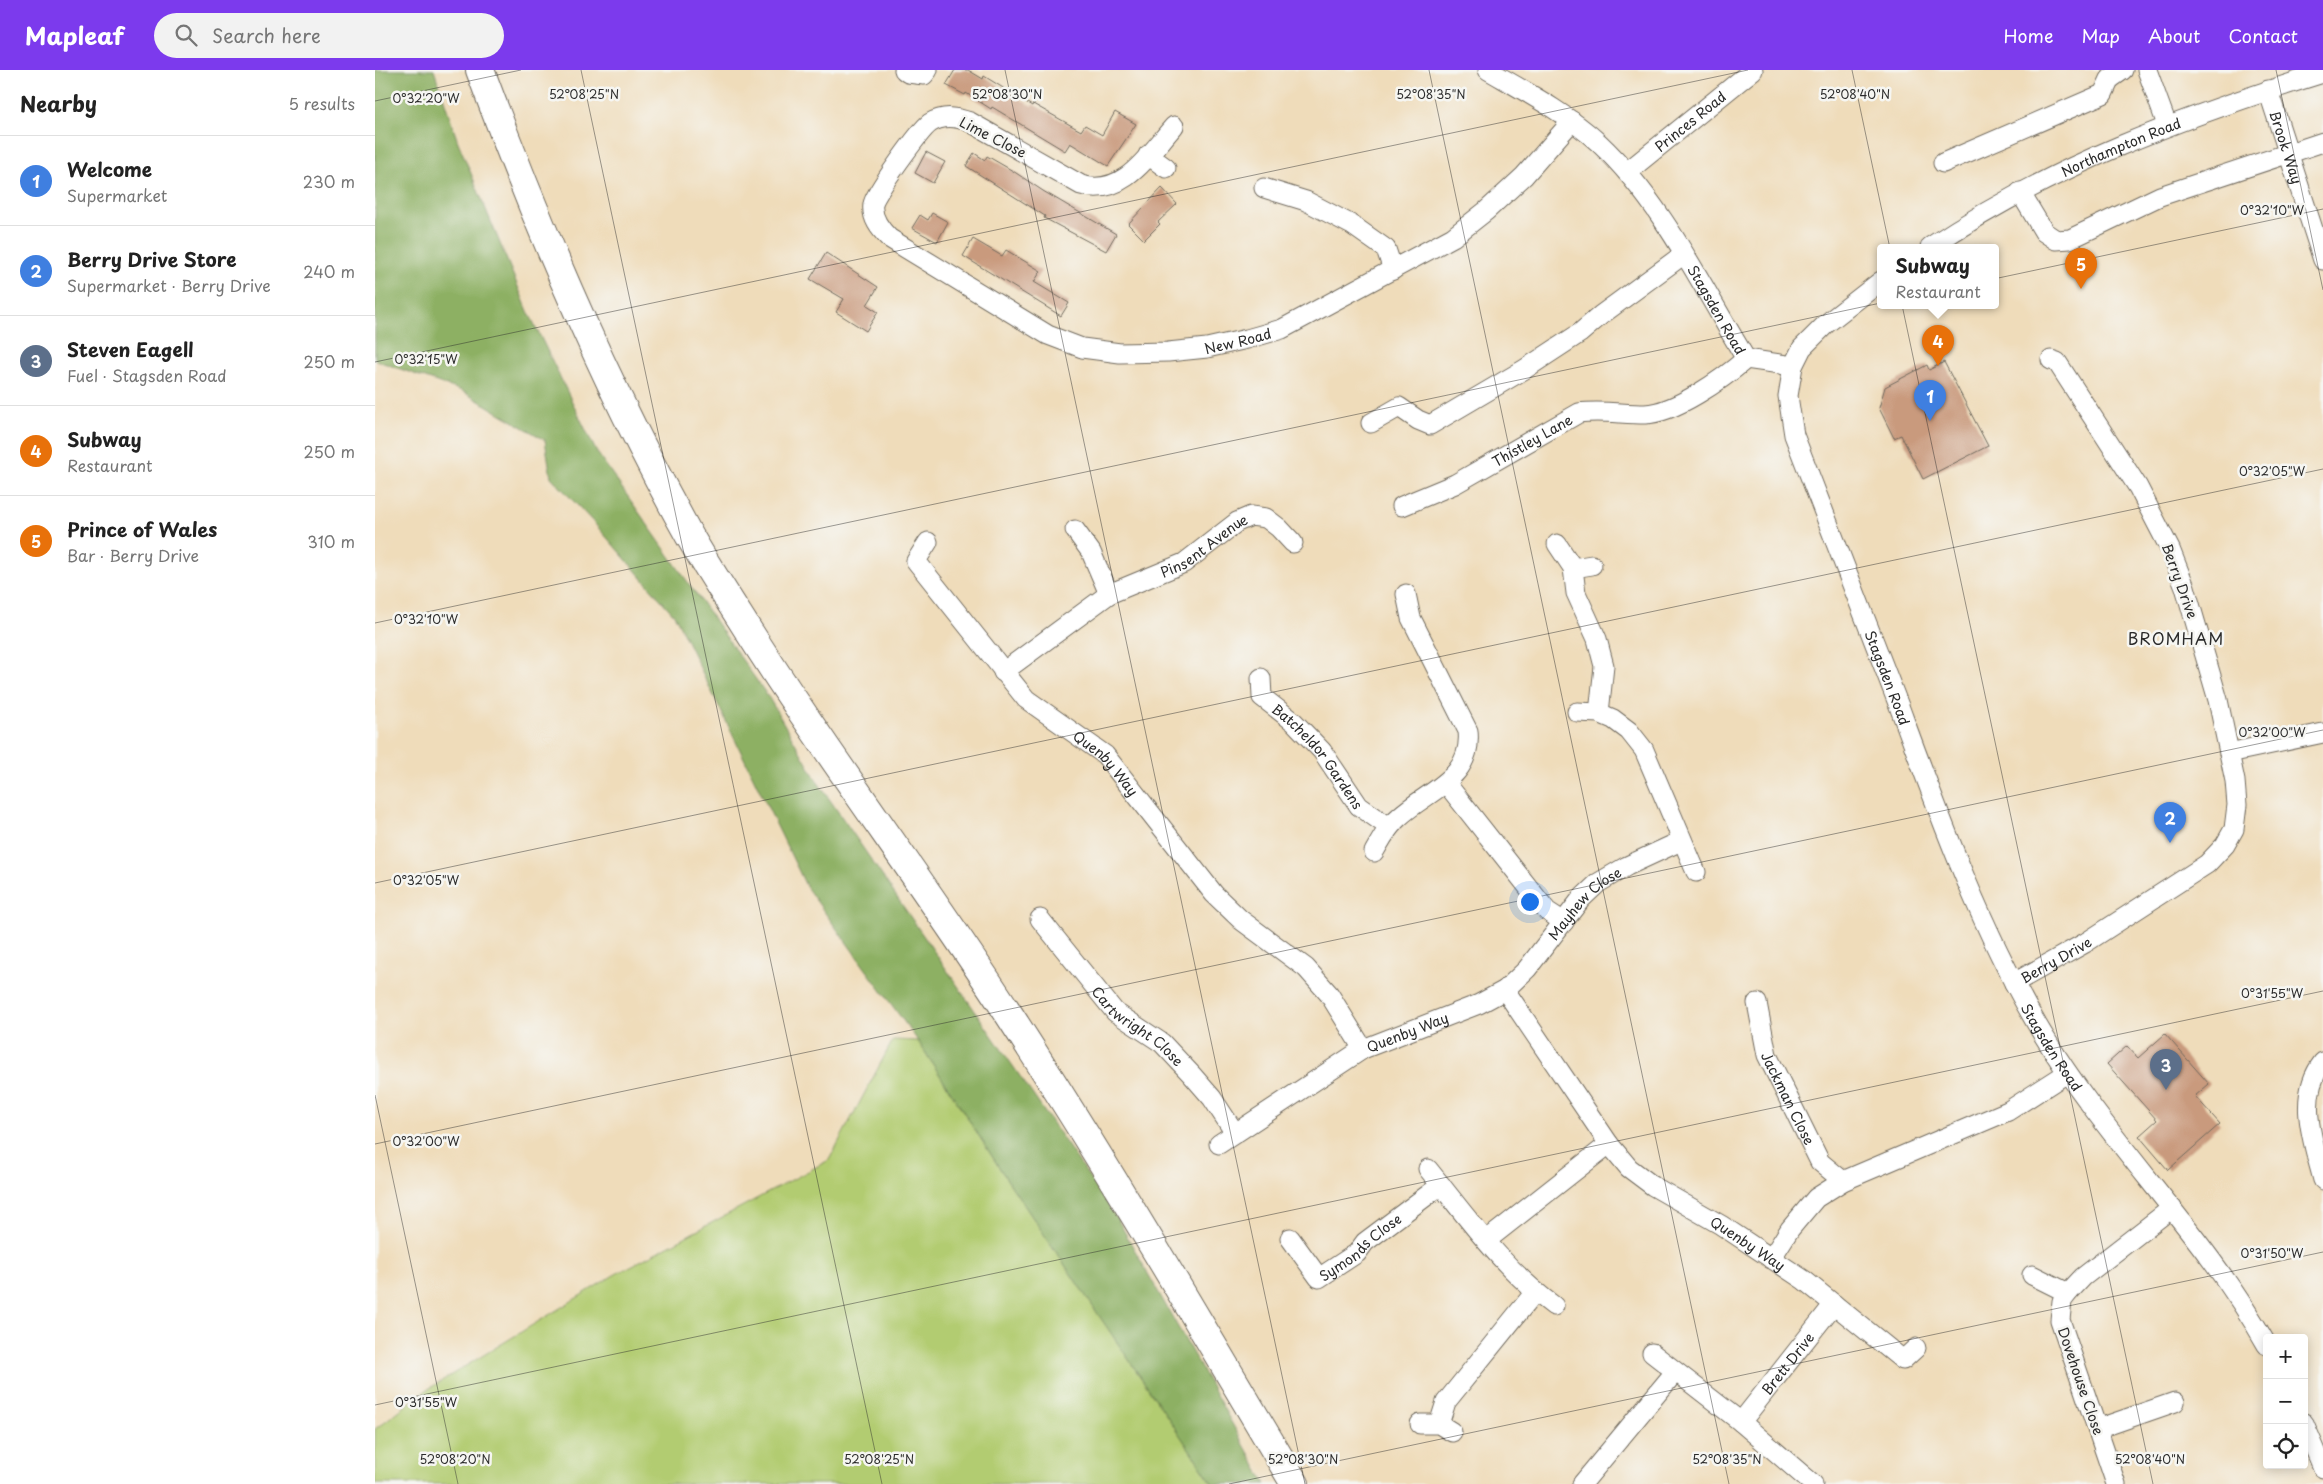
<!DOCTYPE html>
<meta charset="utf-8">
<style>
:root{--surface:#fff;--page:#f2f2f2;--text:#222;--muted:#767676;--line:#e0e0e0;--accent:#7c3aed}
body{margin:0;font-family:"Playpen Sans",sans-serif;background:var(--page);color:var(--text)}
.controls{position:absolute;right:15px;bottom:15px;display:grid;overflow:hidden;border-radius:5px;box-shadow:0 2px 12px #0003}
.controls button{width:45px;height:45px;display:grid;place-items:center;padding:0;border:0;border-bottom:1px solid var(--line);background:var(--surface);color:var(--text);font:25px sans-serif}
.you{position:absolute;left:1154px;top:831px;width:18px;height:18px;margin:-12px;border:4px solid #fff;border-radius:50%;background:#1a73e8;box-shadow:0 0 0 8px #1a73e833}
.badge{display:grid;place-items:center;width:32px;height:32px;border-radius:50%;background:var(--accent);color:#fff;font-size:16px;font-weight:700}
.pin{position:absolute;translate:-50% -41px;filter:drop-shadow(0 1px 2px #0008)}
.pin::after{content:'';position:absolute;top:26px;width:18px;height:15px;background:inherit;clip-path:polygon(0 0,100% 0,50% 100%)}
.popup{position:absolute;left:1502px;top:174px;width:122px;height:65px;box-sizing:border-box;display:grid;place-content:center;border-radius:5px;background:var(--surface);filter:drop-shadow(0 1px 4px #0005);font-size:16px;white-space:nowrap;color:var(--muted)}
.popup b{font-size:19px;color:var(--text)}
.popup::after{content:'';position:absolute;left:50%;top:100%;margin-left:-10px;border:10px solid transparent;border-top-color:var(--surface)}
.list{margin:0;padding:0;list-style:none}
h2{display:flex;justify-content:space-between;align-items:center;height:65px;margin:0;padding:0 20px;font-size:21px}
h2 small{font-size:16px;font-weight:400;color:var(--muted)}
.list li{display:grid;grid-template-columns:32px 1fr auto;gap:15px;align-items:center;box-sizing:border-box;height:90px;padding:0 20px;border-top:1px solid var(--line)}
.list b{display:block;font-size:19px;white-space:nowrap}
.list p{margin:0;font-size:16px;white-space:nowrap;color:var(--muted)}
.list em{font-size:16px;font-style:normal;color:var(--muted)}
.icon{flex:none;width:28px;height:28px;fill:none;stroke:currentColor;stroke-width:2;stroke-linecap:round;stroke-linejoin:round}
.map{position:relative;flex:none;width:1948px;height:1414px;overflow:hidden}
header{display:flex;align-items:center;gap:30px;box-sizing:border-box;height:70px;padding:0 25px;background:var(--accent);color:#fff}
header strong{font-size:24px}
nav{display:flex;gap:28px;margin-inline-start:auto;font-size:18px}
.search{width:350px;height:45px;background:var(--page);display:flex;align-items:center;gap:12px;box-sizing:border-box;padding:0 18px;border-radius:28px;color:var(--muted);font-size:19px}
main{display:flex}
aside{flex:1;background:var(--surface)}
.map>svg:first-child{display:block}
.green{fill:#b2cc71;stroke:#6e7c4e}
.forest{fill:#8db063;stroke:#5c6e47}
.building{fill:#c99a7d}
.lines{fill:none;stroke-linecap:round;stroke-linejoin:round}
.minor-casing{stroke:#70695d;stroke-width:21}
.highway-casing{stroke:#70695d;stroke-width:30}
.minor{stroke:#fff;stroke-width:19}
.highway{stroke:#fff;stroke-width:28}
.ticks{fill:none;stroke:#2b2b2b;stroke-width:1;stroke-opacity:0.45}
.labels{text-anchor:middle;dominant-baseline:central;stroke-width:5;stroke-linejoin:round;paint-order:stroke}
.street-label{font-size:14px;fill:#2b2b2b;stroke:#f6f6f2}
.quarter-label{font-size:16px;letter-spacing:1px;fill:#2b2b2b;stroke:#f6f6f2}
.ticks-label{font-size:12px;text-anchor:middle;fill:#2b2b2b;stroke:#f6f6f2;stroke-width:5;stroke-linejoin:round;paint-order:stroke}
</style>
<header>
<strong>Mapleaf</strong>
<div class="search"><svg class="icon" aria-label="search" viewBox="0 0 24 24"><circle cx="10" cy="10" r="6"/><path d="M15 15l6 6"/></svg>Search here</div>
<nav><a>Home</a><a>Map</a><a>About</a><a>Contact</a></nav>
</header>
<main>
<aside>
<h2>Nearby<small>5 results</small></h2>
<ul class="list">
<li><span class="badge" style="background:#3f7fe0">1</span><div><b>Welcome</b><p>Supermarket</p></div><em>230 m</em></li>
<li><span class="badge" style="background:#3f7fe0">2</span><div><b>Berry Drive Store</b><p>Supermarket · Berry Drive</p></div><em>240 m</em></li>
<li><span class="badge" style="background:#5c6f8a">3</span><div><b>Steven Eagell</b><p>Fuel · Stagsden Road</p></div><em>250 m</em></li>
<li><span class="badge" style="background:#e8710a">4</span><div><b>Subway</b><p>Restaurant</p></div><em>250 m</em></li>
<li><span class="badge" style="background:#e8710a">5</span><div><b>Prince of Wales</b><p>Bar · Berry Drive</p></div><em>310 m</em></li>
</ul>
</aside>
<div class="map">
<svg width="1948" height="1414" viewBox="0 0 1948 1414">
<rect width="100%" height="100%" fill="#f6f6f2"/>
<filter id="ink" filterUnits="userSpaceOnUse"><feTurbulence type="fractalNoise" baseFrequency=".02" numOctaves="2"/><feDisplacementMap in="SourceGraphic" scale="10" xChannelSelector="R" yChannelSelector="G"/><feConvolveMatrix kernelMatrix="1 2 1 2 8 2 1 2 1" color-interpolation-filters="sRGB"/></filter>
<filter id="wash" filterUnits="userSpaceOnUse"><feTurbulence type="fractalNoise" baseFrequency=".0096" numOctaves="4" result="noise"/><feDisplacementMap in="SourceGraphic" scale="20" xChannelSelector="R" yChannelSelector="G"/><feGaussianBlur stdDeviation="1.12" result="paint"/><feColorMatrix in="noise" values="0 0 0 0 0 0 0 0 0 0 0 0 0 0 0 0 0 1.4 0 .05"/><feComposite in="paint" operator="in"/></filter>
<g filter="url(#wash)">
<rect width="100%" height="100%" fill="#efdcba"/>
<polygon class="green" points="518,970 543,971 633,1111 838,1414 0,1414 0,1359 50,1321 239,1205 454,1090"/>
<polygon class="forest" points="0,0 59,0 83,72 153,241 221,381 394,628 444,714 739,1143 891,1414 838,1414 633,1111 543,971 432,818 300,546 220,454 176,407 170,370 87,321 0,290"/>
<g id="blocks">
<g class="building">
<polygon points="580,0 593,0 608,9 609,6 657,36 658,34 706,61 710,55 727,65 740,42 761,54 733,96 695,73 690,81 617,37 616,39 591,23 590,25 571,15"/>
<polygon points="551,82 570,92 558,113 540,103"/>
<polygon points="599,83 610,90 612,86 638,101 668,121 741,164 731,181 669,148 670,146 591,96"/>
<polygon points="787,118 802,134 783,152 785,154 769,170 753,154"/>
<polygon points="557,143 573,152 562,172 537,158 545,145 553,150"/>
<polygon points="598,169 627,186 631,180 666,201 659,212 694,233 686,246 588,186"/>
<polygon points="451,183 503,217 492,235 503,242 491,261 461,242 469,229 435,209"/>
<polygon points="1569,292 1613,376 1548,409 1526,365 1519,368 1504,338 1510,317 1552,295 1554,300"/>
<polygon points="1790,964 1834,1014 1820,1026 1845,1054 1793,1100 1764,1066 1782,1050 1732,994 1752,976 1763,988"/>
</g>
</g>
</g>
<g filter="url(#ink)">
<use href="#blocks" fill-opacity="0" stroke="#70695d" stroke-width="1"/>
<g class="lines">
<g class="minor-casing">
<g id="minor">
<polyline points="529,0 533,3 549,5 553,0"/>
<path id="s1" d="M 1113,0 C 1151,22 1191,43 1224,73 C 1288,133 1326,215 1371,289"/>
<polyline points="1772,0 1792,55"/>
<path id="s2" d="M 1893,20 L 1948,190"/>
<path id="s3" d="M 799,56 C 774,84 748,128 706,115 L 595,52 C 581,47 569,45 555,53 C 546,59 499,124 498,134 C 496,148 505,159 514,168 L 673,265 L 707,278 L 745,283 L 793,282 L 832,278 L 872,269 L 907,259 L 1078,167 L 1111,141 L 1149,106 L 1197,51"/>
<polyline points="773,85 791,98"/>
<polyline points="1568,93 1728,24 1735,9 1748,0"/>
<path id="s4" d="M 1252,102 L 1378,0"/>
<polyline points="889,118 931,131 977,155 1011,179 1018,200"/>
<polyline points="1645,122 1669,162 1681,170 1695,169 1785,126 1948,72"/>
<path id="s5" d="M 1555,177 C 1676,96 1810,46 1948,3"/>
<path id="s6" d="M 1506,211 L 1451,254 L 1427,278 L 1418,296 L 1413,326 L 1419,365 C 1453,455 1489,545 1524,636 C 1565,747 1606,861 1667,963 C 1733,1073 1829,1163 1892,1275"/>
<polyline points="1371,289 1418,296"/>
<polyline points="996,353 1024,337 1043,350 1055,355 1150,299 1205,263 1226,245 1309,184"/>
<path id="s7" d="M 1027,436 L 1080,414 L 1204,343 C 1226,340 1247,344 1270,344 C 1300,343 1348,309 1371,289"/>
<polyline points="700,460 716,482 734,524"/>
<path id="s8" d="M 553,472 L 541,491 L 651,629 L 730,685 L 839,824 L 866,850 L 931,898 L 954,924 L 988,979"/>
<polyline points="1182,474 1198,498 1201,523 1222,569 1229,596 1224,643"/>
<polyline points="1198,498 1217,495"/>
<path id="s9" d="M 628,602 L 734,524 L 809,493 L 862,452 L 876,446 L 891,448 L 904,458 L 918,473"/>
<path id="s10" d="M 886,608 L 887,627 L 919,652 L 947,681 L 984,736 L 1014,757"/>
<polyline points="1202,642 1224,643 1238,649 1254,661 1269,680 1321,802"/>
<polyline points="1854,683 1948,663"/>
<polyline points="1071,713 1172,841 1189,852"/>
<path d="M 999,782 C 1006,770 1013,756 1024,747 C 1053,720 1098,709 1093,661 L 1036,548 L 1031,524"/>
<path id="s11" d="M 665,849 L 740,942 L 787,973 L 817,1005 L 837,1028 L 860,1063"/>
<path id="s12" d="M 1639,913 L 1710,873 L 1832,794 L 1850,775 L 1859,759 L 1862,735 L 1860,711 L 1843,630 L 1810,517 L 1795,479 L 1763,417 L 1682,292 L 1676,290"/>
<path id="s13" d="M 1130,920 L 1234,1074 L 1254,1098 L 1278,1116 L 1346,1155 L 1429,1210 L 1528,1290 L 1541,1278"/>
<path id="s14" d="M 1382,933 L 1392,985 L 1445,1092 L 1468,1111"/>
<path d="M 1948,992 C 1921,1027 1938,1071 1948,1110"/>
<path id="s15" d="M 844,1074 L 988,979 L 1104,934 L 1130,920 L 1152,899 L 1206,829 L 1223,813 L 1252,796 L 1306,771"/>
<path d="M 1053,1099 C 1092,1147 1128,1199 1179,1236"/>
<path id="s16" d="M 915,1168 L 944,1208 L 982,1183 L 990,1172 L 1066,1115"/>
<polyline points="1112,1170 1234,1074"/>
<polyline points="1396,1189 1415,1159 1441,1128 1468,1111 1633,1041 1692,1003"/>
<polyline points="1657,1205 1693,1223"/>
<polyline points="1277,1283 1366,1352 1438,1414"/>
<path id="s17" d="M 1366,1352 L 1459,1234"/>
<polyline points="1929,1353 1948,1398"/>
<polyline points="1045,1354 1064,1354 1077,1362"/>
<polyline points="1064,1354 1071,1332 1160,1222"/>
<polyline points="1722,1359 1800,1332"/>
<polyline points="1207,1414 1300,1302"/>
<polyline points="1741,1414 1685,1250 1687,1231 1693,1223 1708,1207 1797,1138"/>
</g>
</g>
<g class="highway-casing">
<path id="highway" d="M 105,0 C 164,160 231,316 314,465 C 330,493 348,521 366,549 C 450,683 547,810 633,943 C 733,1097 826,1256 920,1414"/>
</g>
<use href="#minor" class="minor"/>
<use href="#highway" class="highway"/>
</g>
</g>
<path class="ticks" d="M 206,0 L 507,1414M 630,0 L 930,1414M 1054,0 L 1354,1414M 1477,0 L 1778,1414M 1901,0 L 1948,220M 0,31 L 146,0M 0,292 L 1373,0M 0,553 L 1948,139M 0,813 L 1948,399M 0,1025 L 83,1414M 0,1074 L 1948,660M 0,1335 L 1948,921M 854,1414 L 1948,1182"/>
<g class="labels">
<g class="street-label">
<text stroke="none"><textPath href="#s4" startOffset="81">Princes Road</textPath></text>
<text transform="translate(618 67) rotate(27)">Lime Close</text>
<text stroke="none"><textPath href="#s5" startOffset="216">Northampton Road</textPath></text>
<text stroke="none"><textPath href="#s2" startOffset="60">Brook Way</textPath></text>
<text stroke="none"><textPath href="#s1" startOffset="338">Stagsden Road</textPath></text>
<text stroke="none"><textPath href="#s3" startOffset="805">New Road</textPath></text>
<text stroke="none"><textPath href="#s7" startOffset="146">Thistley Lane</textPath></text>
<text stroke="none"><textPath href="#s9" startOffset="239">Pinsent Avenue</textPath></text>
<text transform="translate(1805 511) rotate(70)">Berry Drive</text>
<text stroke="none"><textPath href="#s6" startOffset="454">Stagsden Road</textPath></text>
<text stroke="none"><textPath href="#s10" startOffset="101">Batcheldor Gardens</textPath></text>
<text stroke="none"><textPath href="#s8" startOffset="302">Quenby Way</textPath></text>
<text stroke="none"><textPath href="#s15" startOffset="445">Mayhew Close</textPath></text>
<text stroke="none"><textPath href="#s12" startOffset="48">Berry Drive</textPath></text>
<text stroke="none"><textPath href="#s11" startOffset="146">Cartwright Close</textPath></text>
<text stroke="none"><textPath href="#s15" startOffset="220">Quenby Way</textPath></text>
<text stroke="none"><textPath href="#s6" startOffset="859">Stagsden Road</textPath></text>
<text stroke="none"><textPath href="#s14" startOffset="101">Jackman Close</textPath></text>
<text stroke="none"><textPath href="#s16" startOffset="101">Symonds Close</textPath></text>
<text stroke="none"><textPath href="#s13" startOffset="358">Quenby Way</textPath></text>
<text stroke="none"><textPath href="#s17" startOffset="75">Brett Drive</textPath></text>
<text transform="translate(1706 1311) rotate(71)">Dovehouse Close</text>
</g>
<g class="quarter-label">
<text x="1801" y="568">BROMHAM</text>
</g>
</g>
<g class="ticks-label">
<text x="209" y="29">52°08'25"N</text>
<text x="632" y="29">52°08'30"N</text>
<text x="1056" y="29">52°08'35"N</text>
<text x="1480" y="29">52°08'40"N</text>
<text x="51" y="33">0°32'20"W</text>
<text x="1897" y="145">0°32'10"W</text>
<text x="51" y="294">0°32'15"W</text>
<text x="1897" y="406">0°32'05"W</text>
<text x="51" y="554">0°32'10"W</text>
<text x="1897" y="667">0°32'00"W</text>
<text x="51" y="815">0°32'05"W</text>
<text x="1897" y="928">0°31'55"W</text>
<text x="51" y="1076">0°32'00"W</text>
<text x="1897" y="1188">0°31'50"W</text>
<text x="51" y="1337">0°31'55"W</text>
<text x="80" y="1394">52°08'20"N</text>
<text x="504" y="1394">52°08'25"N</text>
<text x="928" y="1394">52°08'30"N</text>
<text x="1352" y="1394">52°08'35"N</text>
<text x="1775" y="1394">52°08'40"N</text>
</g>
</svg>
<div class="controls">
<button>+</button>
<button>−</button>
<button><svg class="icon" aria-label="locate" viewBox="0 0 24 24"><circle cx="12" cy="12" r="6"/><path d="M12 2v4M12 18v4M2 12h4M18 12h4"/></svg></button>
</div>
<div class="you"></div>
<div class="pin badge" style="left:1555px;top:351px;background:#3f7fe0">1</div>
<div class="pin badge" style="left:1795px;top:773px;background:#3f7fe0">2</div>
<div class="pin badge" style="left:1791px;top:1020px;background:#5c6f8a">3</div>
<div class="pin badge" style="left:1563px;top:296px;background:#e8710a">4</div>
<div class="popup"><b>Subway</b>Restaurant</div>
<div class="pin badge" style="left:1706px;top:219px;background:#e8710a">5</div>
</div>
</main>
